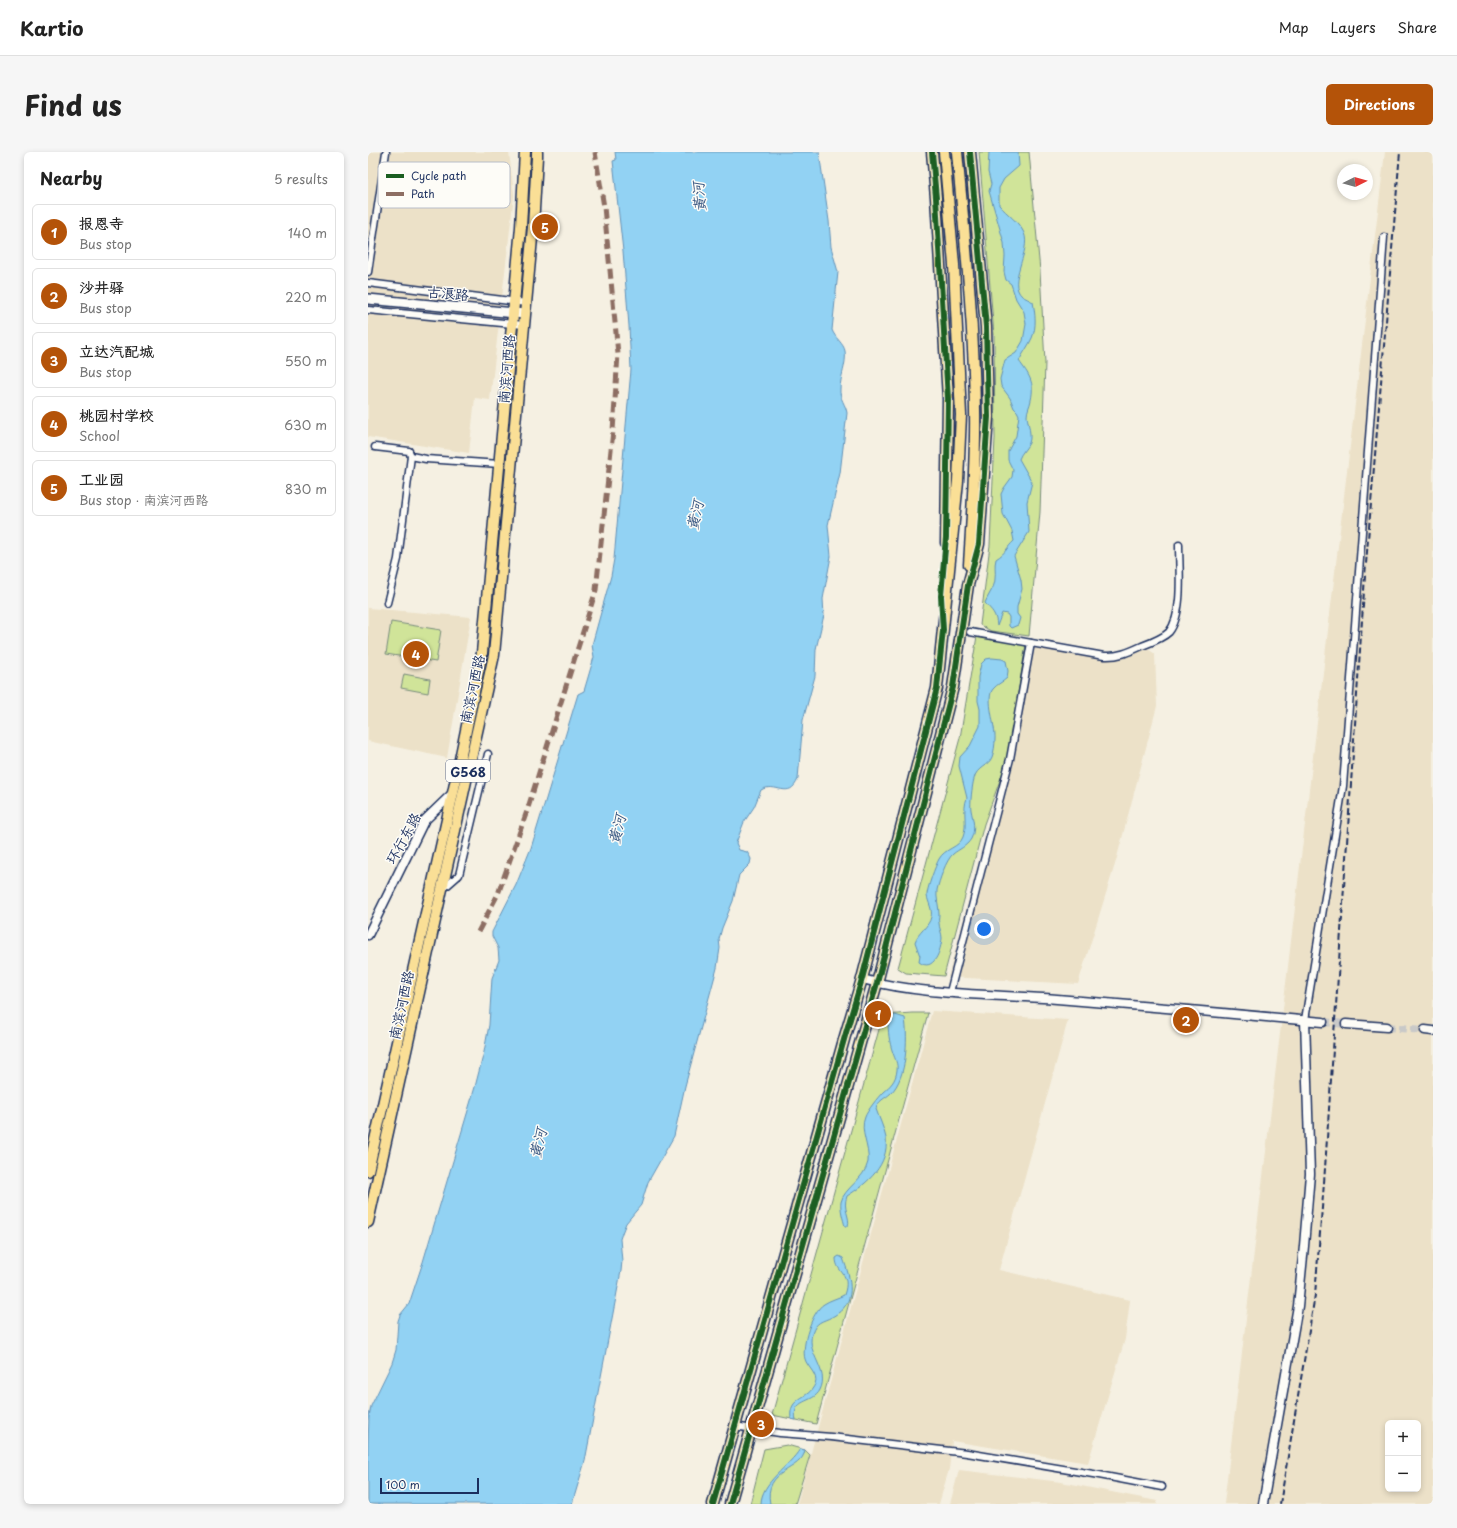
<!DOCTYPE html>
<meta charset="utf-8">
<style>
:root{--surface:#fff;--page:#f6f6f6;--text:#222;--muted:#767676;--line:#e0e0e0;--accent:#b45309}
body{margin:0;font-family:"Playpen Sans","LXGW WenKai TC",sans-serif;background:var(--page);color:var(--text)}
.controls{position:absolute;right:12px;bottom:12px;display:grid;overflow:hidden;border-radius:6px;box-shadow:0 2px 6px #0003}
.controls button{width:36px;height:36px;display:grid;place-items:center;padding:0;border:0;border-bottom:1px solid var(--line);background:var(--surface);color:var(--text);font:20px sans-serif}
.compass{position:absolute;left:969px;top:12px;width:36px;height:36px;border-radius:50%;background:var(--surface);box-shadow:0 2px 6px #0003;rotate:85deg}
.scale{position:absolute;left:12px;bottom:10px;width:99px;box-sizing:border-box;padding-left:4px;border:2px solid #1b2f5e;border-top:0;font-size:11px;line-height:14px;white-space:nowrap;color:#1b2f5e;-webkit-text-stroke:3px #fdfcf7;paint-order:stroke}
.you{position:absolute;left:616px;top:777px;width:14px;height:14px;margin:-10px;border:3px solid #fff;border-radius:50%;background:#1a73e8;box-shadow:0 0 0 6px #1a73e833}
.badge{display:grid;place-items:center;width:26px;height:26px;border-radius:50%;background:var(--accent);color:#fff;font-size:13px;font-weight:700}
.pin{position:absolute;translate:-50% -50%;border:2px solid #fff;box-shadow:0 1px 4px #0006}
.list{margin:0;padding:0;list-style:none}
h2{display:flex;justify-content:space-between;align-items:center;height:52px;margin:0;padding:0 16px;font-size:17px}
h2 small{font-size:13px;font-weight:400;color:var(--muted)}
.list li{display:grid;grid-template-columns:26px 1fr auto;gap:12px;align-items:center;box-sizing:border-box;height:56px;margin:0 8px 8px;padding:0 8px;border:1px solid var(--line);border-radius:6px}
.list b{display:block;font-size:15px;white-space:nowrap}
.list p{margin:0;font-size:13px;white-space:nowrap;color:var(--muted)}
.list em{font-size:13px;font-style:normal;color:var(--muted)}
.map{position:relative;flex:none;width:1065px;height:1352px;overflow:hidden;border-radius:6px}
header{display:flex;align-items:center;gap:24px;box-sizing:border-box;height:56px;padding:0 20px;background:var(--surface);border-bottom:1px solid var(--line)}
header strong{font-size:19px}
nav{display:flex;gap:22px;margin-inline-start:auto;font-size:14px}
.intro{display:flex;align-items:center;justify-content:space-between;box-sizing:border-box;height:96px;padding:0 24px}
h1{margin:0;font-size:28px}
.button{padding:10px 18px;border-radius:6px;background:var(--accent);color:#fff;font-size:14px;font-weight:700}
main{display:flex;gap:24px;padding:0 24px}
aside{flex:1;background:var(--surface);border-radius:6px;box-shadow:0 2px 6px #0003}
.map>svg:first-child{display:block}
.built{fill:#ece1c8;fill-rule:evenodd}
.green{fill:#d0e499;stroke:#768a7c}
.water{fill:#92d2f3;stroke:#6291b7}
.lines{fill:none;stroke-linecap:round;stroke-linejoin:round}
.tertiary-tunnel{stroke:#c9c9c8;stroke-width:8;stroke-dasharray:8 4;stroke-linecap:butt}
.minor-casing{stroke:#1b2f5e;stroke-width:9}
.tertiary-casing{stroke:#1b2f5e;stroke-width:11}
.secondary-casing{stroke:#1b2f5e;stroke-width:12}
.primary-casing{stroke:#1b2f5e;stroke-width:13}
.trunk-casing{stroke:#1b2f5e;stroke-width:13}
.minor{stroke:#fdfcf7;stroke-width:6}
.tertiary{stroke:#fdfcf7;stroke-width:8}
.secondary{stroke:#fdfcf7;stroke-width:9}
.primary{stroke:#fadf96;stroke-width:10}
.trunk{stroke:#fadf96;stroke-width:10}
.rail{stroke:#1b2f5e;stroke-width:2;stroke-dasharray:6 3;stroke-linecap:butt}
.quiet{stroke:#8d6e63;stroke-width:5;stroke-dasharray:10 5;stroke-linecap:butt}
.cycleway-casing{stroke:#fdfcf7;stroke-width:8}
.cycleway{stroke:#1b5e20;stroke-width:6}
.labels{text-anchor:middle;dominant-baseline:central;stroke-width:3;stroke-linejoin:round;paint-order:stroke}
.shield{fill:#fdfcf7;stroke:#5f6c8c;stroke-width:1}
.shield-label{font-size:13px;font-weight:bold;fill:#1b2f5e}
.street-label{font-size:14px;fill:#1b2f5e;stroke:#fdfcf7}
.water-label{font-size:15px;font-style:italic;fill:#395883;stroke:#fdfcf7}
.key{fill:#fdfcf7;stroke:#b9bec9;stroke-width:1}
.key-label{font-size:11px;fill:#1b2f5e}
</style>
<header>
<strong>Kartio</strong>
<nav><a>Map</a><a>Layers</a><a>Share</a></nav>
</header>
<div class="intro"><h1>Find us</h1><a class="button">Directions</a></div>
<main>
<aside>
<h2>Nearby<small>5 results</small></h2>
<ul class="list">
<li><span class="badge">1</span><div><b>报恩寺</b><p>Bus stop</p></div><em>140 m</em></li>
<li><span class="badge">2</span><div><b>沙井驿</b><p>Bus stop</p></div><em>220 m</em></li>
<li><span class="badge">3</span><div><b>立达汽配城</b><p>Bus stop</p></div><em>550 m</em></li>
<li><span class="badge">4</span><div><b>桃园村学校</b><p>School</p></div><em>630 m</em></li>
<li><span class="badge">5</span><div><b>工业园</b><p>Bus stop · 南滨河西路</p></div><em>830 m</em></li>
</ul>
</aside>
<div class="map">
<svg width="1065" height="1352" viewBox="0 0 1065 1352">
<rect width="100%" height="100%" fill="#f5f0e2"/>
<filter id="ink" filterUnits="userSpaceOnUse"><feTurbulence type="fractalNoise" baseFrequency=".025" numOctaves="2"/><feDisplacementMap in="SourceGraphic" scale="8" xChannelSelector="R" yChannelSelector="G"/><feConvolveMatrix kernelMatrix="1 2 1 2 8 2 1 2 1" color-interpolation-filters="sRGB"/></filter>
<g filter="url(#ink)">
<g class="built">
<polygon points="0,0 141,0 146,43 122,248 107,246 101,301 0,285"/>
<path d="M 1017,0 L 1065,0 L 1065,1352 L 856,1352 ZM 1020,1271 L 1050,1271 L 1050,1337 L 1020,1337 Z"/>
<polygon points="0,456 103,465 79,606 0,589"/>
<polygon points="658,492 746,508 777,495 787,502 789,554 748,709 710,832 580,825 639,609"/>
<polygon points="564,859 700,868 631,1118 762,1148 757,1187 720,1311 584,1289 581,1317 571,1352 429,1352"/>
<polygon points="591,1318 693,1330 789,1349 789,1352 582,1352"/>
</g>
<g class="green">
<polygon points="611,0 661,0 672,119 677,211 672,360 661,484 623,479 612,473 622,393 627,286 626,183"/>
<polygon points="23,470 73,478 68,510 18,502"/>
<polygon points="609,484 658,492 639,609 616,672 576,824 538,821 530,816 592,586"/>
<polygon points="36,522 62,527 60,541 33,536"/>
<polygon points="544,861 560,861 448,1272 404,1263 515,863"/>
<polygon points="419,1293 437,1298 442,1303 427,1352 382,1352 396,1297"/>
</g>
<g class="water">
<path d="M 247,0 L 451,0 L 461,69 L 463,95 L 470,120 L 464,178 C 467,186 476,192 477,199 C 479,212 472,225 472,237 C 471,246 478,253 479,261 L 472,321 L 460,373 L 463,404 L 455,447 L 456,463 L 448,497 L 447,524 L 435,568 L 430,627 C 421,649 408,629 393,638 L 386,655 L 376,670 L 368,691 L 371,698 L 379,700 L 381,703 L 383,707 L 382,712 L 371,723 L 365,749 L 354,776 L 351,787 L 352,796 L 349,816 L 317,934 L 306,984 L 280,1030 L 273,1053 L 258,1071 L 254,1081 L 252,1087 L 254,1109 L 253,1119 L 217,1309 L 204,1352 L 0,1352 L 0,1293 L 1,1265 L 3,1254 L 24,1211 L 28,1198 L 30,1169 L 32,1163 L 41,1152 L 55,1110 L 107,935 L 116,900 L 121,873 L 124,826 L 131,808 L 130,796 L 124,784 L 124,780 L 148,733 L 163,696 L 210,542 L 216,539 L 226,505 L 224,493 L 243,424 L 246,407 L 263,218 L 261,174 L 255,99 L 245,9 L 248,8 Z"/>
<path d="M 621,0 L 650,0 L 651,14 L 636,27 L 631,36 L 631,53 C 639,62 651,70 656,81 C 664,99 638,130 654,144 C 657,146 662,148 665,150 C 667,161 669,175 664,186 C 661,193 655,201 651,209 C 661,223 667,230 663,248 C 662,254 659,258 659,264 C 660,272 664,283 661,291 C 658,297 653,301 651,307 L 664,330 L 659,350 L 661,380 L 646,404 L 653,428 L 654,437 L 649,455 L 649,462 L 652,466 L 650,473 L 643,476 L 641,474 L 641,465 L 639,462 L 634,461 L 629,474 C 628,461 624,459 617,451 C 620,443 627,435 627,427 C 628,419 626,414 628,407 C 639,400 638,396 646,389 L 644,379 L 635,362 L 633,342 L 636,336 L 644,325 L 645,318 L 640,308 L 640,299 L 648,284 L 651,263 L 649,259 L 646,256 L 642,246 L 633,234 L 632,227 L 637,208 L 648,201 L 655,189 L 658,172 L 656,160 L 648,147 L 643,132 L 638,128 L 636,120 L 637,104 L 636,91 L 621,39 L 623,32 L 620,20 Z"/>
<path d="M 624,506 L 634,507 L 638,509 L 640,519 L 639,526 C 635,530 629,532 625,537 C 617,546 628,575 627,587 C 627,593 626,600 624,605 C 621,614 608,615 606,627 C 604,634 602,652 603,658 C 605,668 608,677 603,687 C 598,695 591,697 585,702 C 578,708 571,729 569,738 C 568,746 571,754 571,762 C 571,765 570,768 571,771 C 571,776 574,781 574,786 C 573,798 566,821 551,810 L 552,804 L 547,790 C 550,780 561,775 563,765 C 565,758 560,750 559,744 C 558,739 568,712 571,707 C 577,696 591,696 595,685 C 600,672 594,658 599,646 L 591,614 L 592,605 L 602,594 L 612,574 L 612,557 L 610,549 L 610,525 L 613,512 L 618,507 Z"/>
<path d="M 527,863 L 537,866 C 540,887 539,925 523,941 C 517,947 510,948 508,957 C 511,966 516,976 518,986 C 521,1013 500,1031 479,1044 C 474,1057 483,1065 480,1074 L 477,1074 C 475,1067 472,1057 473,1050 C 476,1036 496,1028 500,1010 C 502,995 491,979 497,965 C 499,959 510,945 515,940 C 522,934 528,929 529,918 C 530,912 527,907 525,901 C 521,890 520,879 520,868 Z"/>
<path d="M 471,1104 L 475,1106 C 483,1128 490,1151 464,1165 C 454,1170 448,1169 444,1182 C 438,1202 462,1218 452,1238 C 445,1252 423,1246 428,1268 L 423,1267 C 420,1244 441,1248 447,1232 C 451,1223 439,1215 437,1207 C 433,1194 444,1159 456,1152 C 462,1148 470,1146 476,1143 C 484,1120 468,1122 468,1106 Z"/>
<path d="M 432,1297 L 437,1298 C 434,1320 395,1316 402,1352 L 393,1352 C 393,1330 421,1315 432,1297 Z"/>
</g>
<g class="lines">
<g class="tertiary-tunnel">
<polyline points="955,870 978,872"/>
<polyline points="1019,875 1057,878"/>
</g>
<g class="minor-casing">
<g id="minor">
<polyline points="0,120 18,0"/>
<polyline points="0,131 158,151"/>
<polyline points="0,158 156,173"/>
<polyline points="7,295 41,299 43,304"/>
<polyline points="19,451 30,407 43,304 58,307 132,312"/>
<path d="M 602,480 L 736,504 C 750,505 761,500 774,494 C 782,491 795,486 801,480 C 816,461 811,416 811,393"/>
<polyline points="75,737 91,723 120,602"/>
<polyline points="582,840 642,607 663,491"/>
<polyline points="937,868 975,634 1016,85"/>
<polyline points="366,1274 412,1281 463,1285 599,1301 731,1323 794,1335"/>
</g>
</g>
<g class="tertiary-casing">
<g id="tertiary">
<polyline points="0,783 56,669 86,640"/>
<path d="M 494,827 C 557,844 624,842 689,847 C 778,854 866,862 955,870"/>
<polyline points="978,872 1019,875"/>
<polyline points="1057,878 1065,879"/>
<polyline points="895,1352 930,1154 936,1094 942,1022 937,868"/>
</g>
</g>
<g class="secondary-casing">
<polyline id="secondary" points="0,147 157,162"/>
</g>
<g class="primary-casing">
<g id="primary">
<polyline points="564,0 568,46 580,247 578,391"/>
<path d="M 589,0 C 597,86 606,172 607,258 C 608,310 604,361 601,413"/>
<polyline points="345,1352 477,884 494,827 569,536 590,329 593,263 586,113 576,0"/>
<polyline points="362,1352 509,831 585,535 600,433 611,392 620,265 618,175 602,0"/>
</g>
</g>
<g class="trunk-casing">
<g id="trunk">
<polyline points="0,1019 85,641 114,501 153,75 157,0"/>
<polyline points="0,1070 126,503 165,75 169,5 169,0"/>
</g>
</g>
<use href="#minor" class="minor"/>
<use href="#tertiary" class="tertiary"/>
<use href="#secondary" class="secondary"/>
<use href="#primary" class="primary"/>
<use href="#trunk" class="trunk"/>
<polyline class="rail" points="912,1352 947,1143 956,1031 997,424 1032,0"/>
<polyline class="quiet" points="110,780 130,742 159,659 228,438 245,279 250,202 236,55 227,0"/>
<g class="cycleway-casing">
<g id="cycleway">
<polyline points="345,1352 477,884 494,827 569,536 575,478 573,444 578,385 580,247 568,46 564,0"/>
<polyline points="362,1352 509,831 585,535 600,433 611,392 620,265 618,175 602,0"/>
</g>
</g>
<use href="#cycleway" class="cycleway"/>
</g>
</g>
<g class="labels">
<rect class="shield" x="78" y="608" width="44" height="22" rx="3"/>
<g class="shield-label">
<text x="100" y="619">G568</text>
</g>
<g class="street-label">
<text transform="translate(80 141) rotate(5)">古浪路</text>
<text transform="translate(138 217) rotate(-85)">南滨河西路</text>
<text transform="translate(104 537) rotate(-78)">南滨河西路</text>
<text transform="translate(35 686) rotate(-61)">环行东路</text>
<text transform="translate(33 853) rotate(-78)">南滨河西路</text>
</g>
<g class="water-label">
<text transform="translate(330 45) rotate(-95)">黄河</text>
<text transform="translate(326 363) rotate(-77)">黄河</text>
<text transform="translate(248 677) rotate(-76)">黄河</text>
<text transform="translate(169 991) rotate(-76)">黄河</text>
</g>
</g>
<rect x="10" y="10" width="132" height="46" rx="6" class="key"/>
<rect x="18" y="22" width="18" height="4" fill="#1b5e20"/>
<rect x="18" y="40" width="18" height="4" fill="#8d6e63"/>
<g class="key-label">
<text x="43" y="28">Cycle path</text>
<text x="43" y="46">Path</text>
</g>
</svg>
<div class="controls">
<button>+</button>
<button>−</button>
</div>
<svg class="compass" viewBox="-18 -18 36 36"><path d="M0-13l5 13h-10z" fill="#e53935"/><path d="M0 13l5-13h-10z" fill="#767676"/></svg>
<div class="scale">100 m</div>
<div class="you"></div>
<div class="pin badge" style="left:510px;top:862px">1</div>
<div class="pin badge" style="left:818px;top:868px">2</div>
<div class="pin badge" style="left:393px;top:1272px">3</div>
<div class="pin badge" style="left:48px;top:502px">4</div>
<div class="pin badge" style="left:177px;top:75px">5</div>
</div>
</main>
